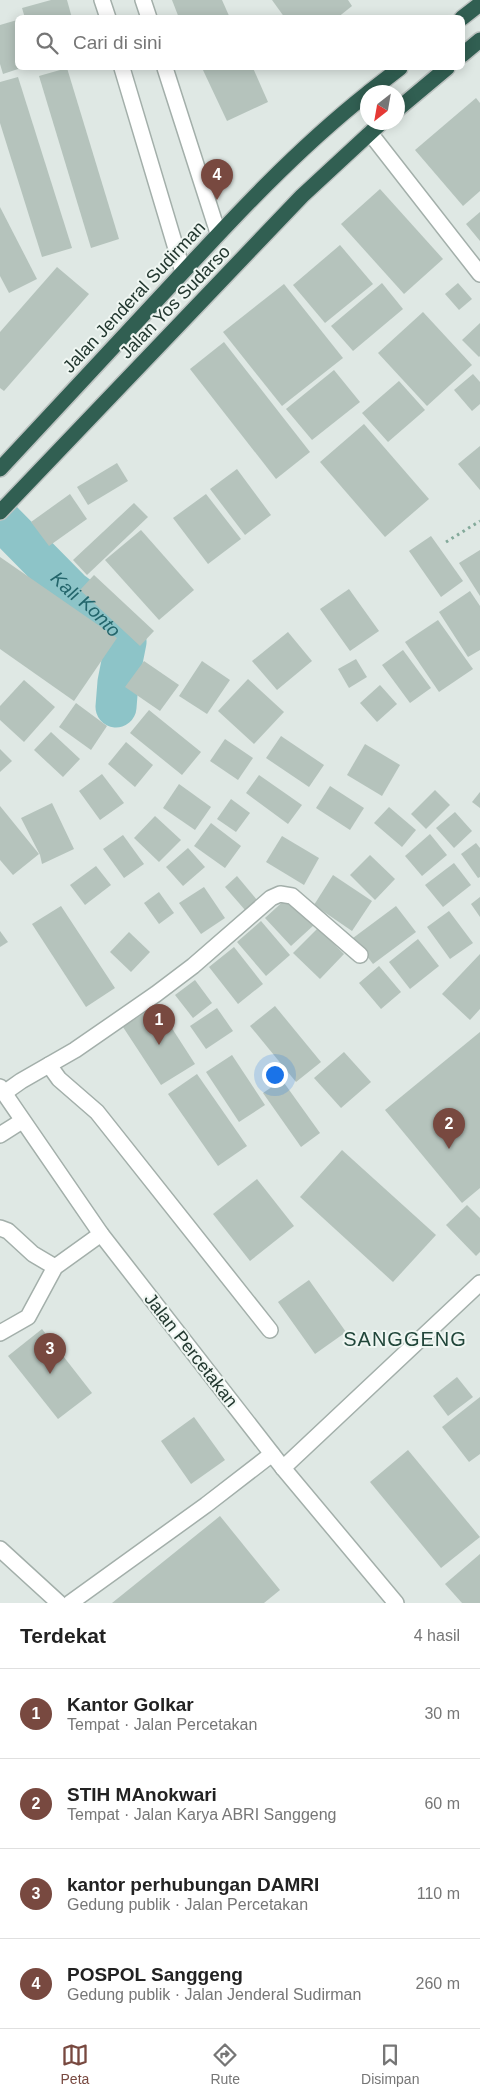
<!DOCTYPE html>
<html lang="id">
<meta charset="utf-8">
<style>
:root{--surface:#fff;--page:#f6f6f6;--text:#222;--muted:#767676;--line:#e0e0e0;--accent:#784940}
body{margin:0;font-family:Arial,sans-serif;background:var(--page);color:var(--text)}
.compass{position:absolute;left:360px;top:85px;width:45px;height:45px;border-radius:50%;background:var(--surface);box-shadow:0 2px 12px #0003;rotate:211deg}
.you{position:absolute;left:274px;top:1074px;width:18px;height:18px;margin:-12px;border:4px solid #fff;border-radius:50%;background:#1a73e8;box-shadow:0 0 0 8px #1a73e833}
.badge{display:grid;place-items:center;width:32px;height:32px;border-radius:50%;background:var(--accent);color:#fff;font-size:16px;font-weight:700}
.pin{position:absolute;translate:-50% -41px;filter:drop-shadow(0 1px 2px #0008)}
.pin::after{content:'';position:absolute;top:26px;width:18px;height:15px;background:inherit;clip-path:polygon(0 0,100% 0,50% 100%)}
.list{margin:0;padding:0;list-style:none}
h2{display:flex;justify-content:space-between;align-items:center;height:65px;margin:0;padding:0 20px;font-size:21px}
h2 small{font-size:16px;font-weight:400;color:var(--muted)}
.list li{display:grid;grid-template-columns:32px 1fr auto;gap:15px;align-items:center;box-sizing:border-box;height:90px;padding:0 20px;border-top:1px solid var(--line)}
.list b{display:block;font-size:19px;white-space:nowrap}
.list p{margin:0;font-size:16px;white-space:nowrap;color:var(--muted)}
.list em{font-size:16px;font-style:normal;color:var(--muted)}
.icon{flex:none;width:28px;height:28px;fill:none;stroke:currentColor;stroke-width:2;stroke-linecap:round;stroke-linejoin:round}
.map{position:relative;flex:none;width:480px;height:1603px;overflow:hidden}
.search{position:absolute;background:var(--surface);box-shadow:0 2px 12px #0003;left:15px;right:15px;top:15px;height:55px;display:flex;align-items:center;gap:12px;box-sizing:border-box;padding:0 18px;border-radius:8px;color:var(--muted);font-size:19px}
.sheet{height:425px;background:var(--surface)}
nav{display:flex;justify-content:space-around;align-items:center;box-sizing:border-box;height:70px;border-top:1px solid var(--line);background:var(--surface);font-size:14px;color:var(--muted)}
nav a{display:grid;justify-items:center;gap:2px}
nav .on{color:var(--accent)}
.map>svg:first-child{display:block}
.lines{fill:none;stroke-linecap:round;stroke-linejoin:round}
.river{stroke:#8dc4c8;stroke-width:41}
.building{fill:#b5c3bc}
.minor-casing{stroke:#a3afaa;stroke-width:18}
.highway-casing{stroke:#bdc3c1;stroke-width:18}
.path{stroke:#83a99a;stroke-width:3;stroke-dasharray:2.5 4;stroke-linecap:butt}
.minor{stroke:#fff;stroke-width:15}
.highway{stroke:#315f52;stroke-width:15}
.labels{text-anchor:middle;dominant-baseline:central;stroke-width:4;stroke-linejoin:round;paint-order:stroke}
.street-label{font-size:18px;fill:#22372f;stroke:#eff6f2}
.water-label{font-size:19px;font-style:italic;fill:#23656b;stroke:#eff6f2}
.quarter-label{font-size:20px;letter-spacing:1px;fill:#21463a;stroke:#eff6f2}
</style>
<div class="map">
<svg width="480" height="1603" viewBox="0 0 480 1603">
<rect width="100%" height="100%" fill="#dfe8e4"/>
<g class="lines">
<path class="river" id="s1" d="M 0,519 L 71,591 L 90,605 L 126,642 L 118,682 L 116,707"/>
</g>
<g class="building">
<polygon points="51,0 67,0 72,18 25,18 22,8"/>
<polygon points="172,0 222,0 230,18 179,18"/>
<polygon points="272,0 348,0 352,6 337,18 285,18"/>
<polygon points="17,20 18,69 3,74 0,64 0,25"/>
<polygon points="67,68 119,239 91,248 39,76"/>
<polygon points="202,68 253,68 268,102 227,121"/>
<polygon points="18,77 72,248 42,257 0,123 0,82"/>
<polygon points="476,98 480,103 480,191 463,206 415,150"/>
<polygon points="380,189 443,259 404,294 341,224"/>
<polygon points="0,207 37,279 9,293 0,276"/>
<polygon points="480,212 480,241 466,224"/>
<polygon points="340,245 373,284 325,323 293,285"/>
<polygon points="57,267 89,294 4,391 0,388 0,332"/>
<polygon points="382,283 403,309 353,351 331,326"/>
<polygon points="458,283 472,299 459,310 445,294"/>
<polygon points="284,284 343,358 282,406 223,332"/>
<polygon points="423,312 472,365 427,406 378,353"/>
<polygon points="480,323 480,356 479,357 462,340"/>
<polygon points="224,342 310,452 276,479 190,369"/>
<polygon points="334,370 360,402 312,440 286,409"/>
<polygon points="473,374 480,382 480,404 472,411 454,390"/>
<polygon points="399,381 425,410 388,442 362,413"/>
<polygon points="364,424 429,499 385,537 320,462"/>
<polygon points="480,446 480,490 458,464"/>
<polygon points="117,463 128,481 88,505 77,487"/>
<polygon points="237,469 271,515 245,535 210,489"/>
<polygon points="70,494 87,519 49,546 31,522"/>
<polygon points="206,494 241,539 208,564 173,518"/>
<polygon points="134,503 148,517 87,575 73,560"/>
<polygon points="141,530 194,590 159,620 105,560"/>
<polygon points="431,536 463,581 441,597 409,551"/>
<polygon points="480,550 480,596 459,563"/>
<polygon points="0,557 117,638 74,701 0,649"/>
<polygon points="94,575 154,631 140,646 80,590"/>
<polygon points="349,589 379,631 350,651 320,609"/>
<polygon points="470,591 480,606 480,650 468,657 439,612"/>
<polygon points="438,620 473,669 439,692 405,642"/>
<polygon points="288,632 312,661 277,690 252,661"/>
<polygon points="403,650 431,688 410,703 382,665"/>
<polygon points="356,659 367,677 349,688 338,669"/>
<polygon points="144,661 179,685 160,711 125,687"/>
<polygon points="202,661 230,680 207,714 179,696"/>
<polygon points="248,679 284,712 254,744 218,711"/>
<polygon points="24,680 55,707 24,742 0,720 0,706"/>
<polygon points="380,685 397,704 377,722 360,703"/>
<polygon points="76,703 107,726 91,750 59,727"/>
<polygon points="149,710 201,752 182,775 130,733"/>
<polygon points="51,732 80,759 63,777 34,750"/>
<polygon points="281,736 324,765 309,787 266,758"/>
<polygon points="225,739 253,758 238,780 210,761"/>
<polygon points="126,742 153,765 135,787 108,764"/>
<polygon points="365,744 400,765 382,796 347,775"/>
<polygon points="0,749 12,761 0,772"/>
<polygon points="102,774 124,803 100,820 79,791"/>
<polygon points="259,775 302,805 288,824 246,793"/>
<polygon points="179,784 211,807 195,830 163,808"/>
<polygon points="330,786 364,808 350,830 316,808"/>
<polygon points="435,790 450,805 426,829 411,814"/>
<polygon points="480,792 480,808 472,802"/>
<polygon points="231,799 250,813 236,832 217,819"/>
<polygon points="52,803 74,849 42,864 40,855 21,818"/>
<polygon points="0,806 39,854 13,875 0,860"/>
<polygon points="389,807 416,830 402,847 374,823"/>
<polygon points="455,812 472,831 454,848 436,828"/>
<polygon points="155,816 181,840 159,862 134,838"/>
<polygon points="211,823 241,846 225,868 194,846"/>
<polygon points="430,834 447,855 422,876 405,856"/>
<polygon points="123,835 144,864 124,878 103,849"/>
<polygon points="282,836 319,858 304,885 266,862"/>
<polygon points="476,843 480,848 480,877 478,878 461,854"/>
<polygon points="188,848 205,867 183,886 166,867"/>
<polygon points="370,855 395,879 375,900 350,875"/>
<polygon points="454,863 471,885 443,907 425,885"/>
<polygon points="96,866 111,885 85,905 70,885"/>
<polygon points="333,875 372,901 352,931 314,905"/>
<polygon points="237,876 257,900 245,910 225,887"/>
<polygon points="204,887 225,918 201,934 179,903"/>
<polygon points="159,892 174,913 159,924 144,903"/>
<polygon points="288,897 314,925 291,946 265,918"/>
<polygon points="480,897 480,917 471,904"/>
<polygon points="61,906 115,988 86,1007 32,924"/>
<polygon points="396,906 416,932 373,964 353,938"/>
<polygon points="449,911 473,943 450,959 427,927"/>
<polygon points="261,921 290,955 266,976 237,942"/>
<polygon points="318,928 344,954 320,979 293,953"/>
<polygon points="0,931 8,942 0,947"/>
<polygon points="129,932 150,952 131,972 110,952"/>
<polygon points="418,939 439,966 410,989 389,962"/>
<polygon points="234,947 263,984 238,1004 209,967"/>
<polygon points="480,954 480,1009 470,1020 442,994"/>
<polygon points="379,966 401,992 381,1009 359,983"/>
<polygon points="195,980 212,1003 193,1018 175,995"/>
<polygon points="157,1005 195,1064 161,1085 123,1027"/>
<polygon points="275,1006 321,1062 296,1082 250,1026"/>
<polygon points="217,1008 233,1031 206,1049 190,1026"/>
<polygon points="480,1032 480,1188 462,1203 385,1110"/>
<polygon points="344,1052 371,1082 341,1108 314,1078"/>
<polygon points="232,1055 265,1105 239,1122 206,1072"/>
<polygon points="197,1074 247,1146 218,1166 168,1094"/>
<polygon points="282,1080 320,1133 301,1147 263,1093"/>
<polygon points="342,1150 436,1235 393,1282 300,1197"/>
<polygon points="257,1179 294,1226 250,1261 213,1214"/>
<polygon points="467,1205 480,1218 480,1252 476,1256 446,1225"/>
<polygon points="309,1280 346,1332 315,1354 278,1302"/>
<polygon points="42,1329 92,1393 58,1419 8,1356"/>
<polygon points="457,1377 473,1397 448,1416 433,1396"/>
<polygon points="480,1397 480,1454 469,1462 442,1427"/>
<polygon points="194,1417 225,1460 191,1484 161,1441"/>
<polygon points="408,1450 480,1537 441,1568 370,1482"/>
<polygon points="220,1516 280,1590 264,1603 112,1603"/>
<polygon points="480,1554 480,1603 462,1603 445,1584"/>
</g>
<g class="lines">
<g class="minor-casing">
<g id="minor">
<polyline points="102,0 108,18"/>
<polyline points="143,0 149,18"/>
<polyline points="122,68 183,272"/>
<polyline points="165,68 218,233"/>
<polyline points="370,133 480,274"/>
<polyline points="49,1065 59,1079 97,1112 270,1330"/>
<polyline points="0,1087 101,1234 283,1468 396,1603"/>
<polyline points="4,1093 21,1081 75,1050 156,994 193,966 271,898 280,894 292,896 360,955"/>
<polyline points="0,1135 22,1121"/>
<polyline points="0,1228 8,1231 33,1254 55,1267"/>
<polyline points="0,1333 28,1317 55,1267 101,1234"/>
<polyline points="283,1468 480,1283"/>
<polyline points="0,1549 59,1603"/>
<polyline points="70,1603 206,1505 272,1454"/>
</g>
</g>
<g class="highway-casing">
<g id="highway">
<polyline points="462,18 480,4"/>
<polyline points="462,55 480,40"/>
<polyline points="369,92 400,68"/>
<polyline points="398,109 447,68"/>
<path d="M 0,469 C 58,407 115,345 173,283 C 234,217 296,150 368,93"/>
<polyline points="0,512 302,196 382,122"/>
</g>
</g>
<polyline class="path" points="446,542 480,521"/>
<use href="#minor" class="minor"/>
<use href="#highway" class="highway"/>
</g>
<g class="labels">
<g class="street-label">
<text transform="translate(134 297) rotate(-47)">Jalan Jenderal Sudirman</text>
<text transform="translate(175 302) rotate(-46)">Jalan Yos Sudarso</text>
<text transform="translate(191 1350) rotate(52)">Jalan Percetakan</text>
</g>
<g class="water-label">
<text stroke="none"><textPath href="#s1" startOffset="121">Kali Konto</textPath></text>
</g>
<g class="quarter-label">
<text x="405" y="1339">SANGGENG</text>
</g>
</g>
</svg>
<svg class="compass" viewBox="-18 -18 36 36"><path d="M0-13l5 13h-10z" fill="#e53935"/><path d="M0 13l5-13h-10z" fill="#767676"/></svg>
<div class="you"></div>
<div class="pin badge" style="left:159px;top:1045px">1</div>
<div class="pin badge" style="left:449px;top:1149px">2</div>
<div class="pin badge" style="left:50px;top:1374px">3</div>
<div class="pin badge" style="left:217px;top:200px">4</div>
<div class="search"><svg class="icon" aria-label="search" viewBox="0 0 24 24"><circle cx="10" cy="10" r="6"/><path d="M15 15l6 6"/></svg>Cari di sini</div>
</div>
<section class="sheet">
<h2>Terdekat<small>4 hasil</small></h2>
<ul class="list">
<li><span class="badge">1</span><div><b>Kantor Golkar</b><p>Tempat · Jalan Percetakan</p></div><em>30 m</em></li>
<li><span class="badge">2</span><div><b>STIH MAnokwari</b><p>Tempat · Jalan Karya ABRI Sanggeng</p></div><em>60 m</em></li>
<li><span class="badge">3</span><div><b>kantor perhubungan DAMRI</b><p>Gedung publik · Jalan Percetakan</p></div><em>110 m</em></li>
<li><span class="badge">4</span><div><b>POSPOL Sanggeng</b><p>Gedung publik · Jalan Jenderal Sudirman</p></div><em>260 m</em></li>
</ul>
</section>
<nav>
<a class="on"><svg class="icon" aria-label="map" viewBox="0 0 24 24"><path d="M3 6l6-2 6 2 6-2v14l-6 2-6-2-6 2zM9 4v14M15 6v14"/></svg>Peta</a>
<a><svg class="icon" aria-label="directions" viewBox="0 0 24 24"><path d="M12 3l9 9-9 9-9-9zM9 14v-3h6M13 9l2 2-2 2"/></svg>Rute</a>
<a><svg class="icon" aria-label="saved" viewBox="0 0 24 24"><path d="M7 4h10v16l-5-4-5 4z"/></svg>Disimpan</a>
</nav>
